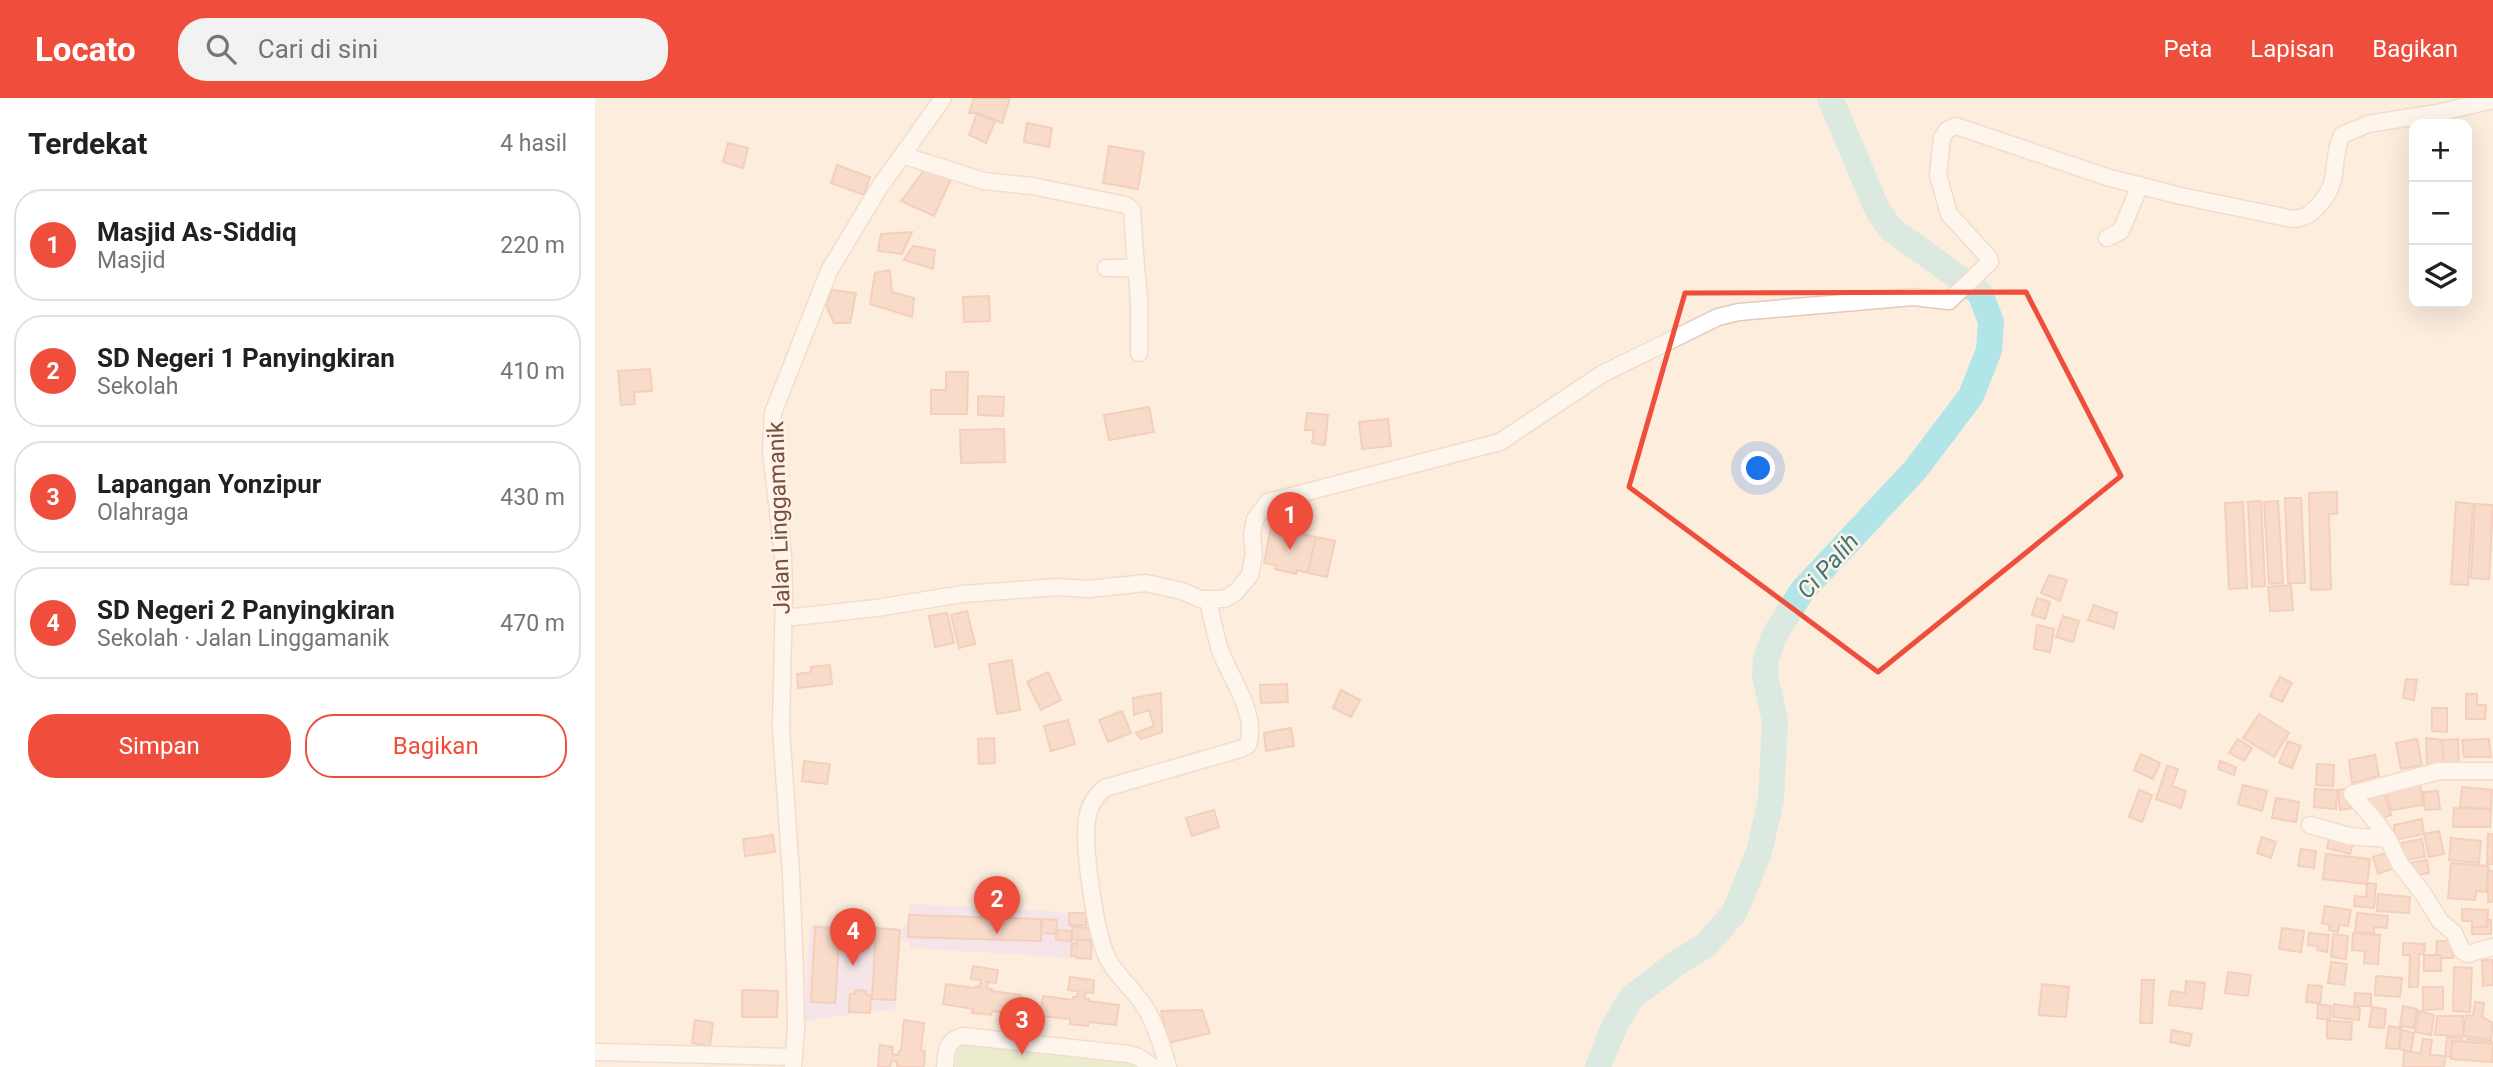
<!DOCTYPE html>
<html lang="id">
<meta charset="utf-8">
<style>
:root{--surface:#fff;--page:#f2f2f2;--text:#202124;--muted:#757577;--line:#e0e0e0;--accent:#ee4e3b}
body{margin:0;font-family:Roboto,sans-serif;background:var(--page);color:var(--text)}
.controls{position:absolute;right:21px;top:21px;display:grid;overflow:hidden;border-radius:14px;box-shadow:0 7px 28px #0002}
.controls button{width:63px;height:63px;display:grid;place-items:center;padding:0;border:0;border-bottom:2px solid var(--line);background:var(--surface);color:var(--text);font:35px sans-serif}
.you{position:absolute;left:1164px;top:371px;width:24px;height:24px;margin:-18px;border:5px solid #fff;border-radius:50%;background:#1a73e8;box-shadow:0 0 0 10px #1a73e833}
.badge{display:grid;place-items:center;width:46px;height:46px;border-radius:50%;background:var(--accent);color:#fff;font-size:23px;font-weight:700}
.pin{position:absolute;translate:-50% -58px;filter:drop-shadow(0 2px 4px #0008)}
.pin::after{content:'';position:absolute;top:37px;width:24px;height:21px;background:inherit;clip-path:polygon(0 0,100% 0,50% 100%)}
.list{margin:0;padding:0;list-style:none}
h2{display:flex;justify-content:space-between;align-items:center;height:91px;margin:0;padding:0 28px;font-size:30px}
h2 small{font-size:23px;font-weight:400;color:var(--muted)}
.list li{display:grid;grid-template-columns:46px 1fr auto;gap:21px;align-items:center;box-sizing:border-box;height:112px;margin:0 14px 14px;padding:0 14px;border:2px solid var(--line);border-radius:28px}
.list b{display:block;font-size:26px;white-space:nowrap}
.list p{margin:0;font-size:23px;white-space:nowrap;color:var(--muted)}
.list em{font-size:23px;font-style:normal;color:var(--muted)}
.actions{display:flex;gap:14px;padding:21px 28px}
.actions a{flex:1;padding:16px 0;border:2px solid var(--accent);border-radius:28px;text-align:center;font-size:24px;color:var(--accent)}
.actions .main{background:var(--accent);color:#fff}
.icon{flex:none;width:38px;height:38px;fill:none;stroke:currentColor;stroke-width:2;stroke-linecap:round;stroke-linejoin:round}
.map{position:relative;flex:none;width:1898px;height:969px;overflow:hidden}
header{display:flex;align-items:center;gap:42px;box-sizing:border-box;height:98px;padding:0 35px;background:var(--accent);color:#fff}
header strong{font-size:33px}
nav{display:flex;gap:38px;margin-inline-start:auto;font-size:24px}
.search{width:490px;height:63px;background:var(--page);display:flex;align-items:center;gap:18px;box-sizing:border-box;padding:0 24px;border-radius:28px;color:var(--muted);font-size:26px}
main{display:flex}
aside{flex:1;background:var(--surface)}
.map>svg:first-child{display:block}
.education{fill:#eadbf9}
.green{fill:#d4ebbc}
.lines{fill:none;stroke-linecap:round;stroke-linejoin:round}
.river{stroke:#b2e5e7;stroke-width:26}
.building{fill:#f4c6b4;stroke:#e7aa94;stroke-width:2}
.street-casing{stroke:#e3cabd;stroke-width:19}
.street{stroke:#fff;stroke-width:16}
.marked{fill:none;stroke:#ee4e3b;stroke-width:5;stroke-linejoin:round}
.labels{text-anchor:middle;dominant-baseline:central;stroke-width:5;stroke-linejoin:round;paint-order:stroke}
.street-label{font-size:23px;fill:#745045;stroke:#fff2e5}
.water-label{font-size:24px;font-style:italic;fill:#39787b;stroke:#fff2e5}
</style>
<header>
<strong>Locato</strong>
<div class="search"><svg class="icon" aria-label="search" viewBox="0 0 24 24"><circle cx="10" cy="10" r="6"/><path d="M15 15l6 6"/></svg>Cari di sini</div>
<nav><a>Peta</a><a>Lapisan</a><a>Bagikan</a></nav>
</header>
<main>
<aside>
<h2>Terdekat<small>4 hasil</small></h2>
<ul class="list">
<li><span class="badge">1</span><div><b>Masjid As-Siddiq</b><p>Masjid</p></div><em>220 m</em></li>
<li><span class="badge">2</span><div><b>SD Negeri 1 Panyingkiran</b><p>Sekolah</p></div><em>410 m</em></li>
<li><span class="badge">3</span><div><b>Lapangan Yonzipur</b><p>Olahraga</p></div><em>430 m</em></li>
<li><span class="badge">4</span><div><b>SD Negeri 2 Panyingkiran</b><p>Sekolah · Jalan Linggamanik</p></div><em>470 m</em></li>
</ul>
<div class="actions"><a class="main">Simpan</a><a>Bagikan</a></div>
</aside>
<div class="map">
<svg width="1898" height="969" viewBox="0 0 1898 969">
<rect width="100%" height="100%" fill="#fdeddd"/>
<g class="education">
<polygon points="315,806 491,815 498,830 496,861 315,850 315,844 306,844 308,827 312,826"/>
<polygon points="220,826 260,830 260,832 278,833 281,830 305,832 300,913 280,913 209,923 215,828"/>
</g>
<polygon class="green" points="372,944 531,961 544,969 360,969 363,948"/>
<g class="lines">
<polyline class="river" points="1003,969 1019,929 1036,900 1080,866 1111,847 1138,816 1144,804 1164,754 1176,702 1180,623 1170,577 1171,561 1179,538 1207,493 1320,372 1376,298 1394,252 1396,224 1385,195 1296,131 1282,111 1235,0"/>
</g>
<g class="building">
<polygon points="379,0 415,0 407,25 382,15 374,15"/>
<polygon points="382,15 400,23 391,45 374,37"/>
<polygon points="432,25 457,30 454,49 429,44"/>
<polygon points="133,45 153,50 148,70 128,64"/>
<polygon points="514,48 549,54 543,91 508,85"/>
<polygon points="242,67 275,79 269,97 236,85"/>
<polygon points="331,70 357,79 339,118 306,103"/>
<polygon points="317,134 307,156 283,153 286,136"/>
<polygon points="318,148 340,152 338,171 309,162"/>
<polygon points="295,172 297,194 319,200 317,219 275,206 280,175"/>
<polygon points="237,192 261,195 255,225 239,225 231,207"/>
<polygon points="394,198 395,223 369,224 368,199"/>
<polygon points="55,271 57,293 39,294 40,306 26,307 23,273"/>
<polygon points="351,274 373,274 372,316 336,316 336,292 351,292"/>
<polygon points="383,298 409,299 408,318 383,317"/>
<polygon points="554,309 559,334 514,342 509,317"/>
<polygon points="712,315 733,317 730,347 717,345 719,332 710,332"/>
<polygon points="793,321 796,348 767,351 764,324"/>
<polygon points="409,331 410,364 366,365 365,332"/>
<polygon points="1742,394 1742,416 1734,416 1736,491 1716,492 1714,395"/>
<polygon points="1690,400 1706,400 1710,485 1693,485"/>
<polygon points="1666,403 1670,488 1657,489 1653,404"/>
<polygon points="1683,403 1688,485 1674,486 1669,404"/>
<polygon points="1648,404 1652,490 1634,491 1630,405"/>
<polygon points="1861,404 1878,406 1873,487 1856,486"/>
<polygon points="1880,406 1898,407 1894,481 1876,480"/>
<polygon points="676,429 721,439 713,475 702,472 701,476 680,471 681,467 669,465"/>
<polygon points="721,439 740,443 732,479 713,475"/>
<polygon points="1454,477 1472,482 1465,503 1446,495"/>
<polygon points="1696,487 1698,512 1675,513 1673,489"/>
<polygon points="1442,500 1455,504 1450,521 1437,517"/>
<polygon points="1499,507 1522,515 1519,530 1493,522"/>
<polygon points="372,513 380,546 364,550 356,517"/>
<polygon points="352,515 359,545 340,549 334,518"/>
<polygon points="1468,518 1484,523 1478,544 1461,539"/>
<polygon points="1442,527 1459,531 1455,554 1439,551"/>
<polygon points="417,562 425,612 402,616 394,566"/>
<polygon points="235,567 237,586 203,590 202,576 216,574 216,569"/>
<polygon points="453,574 466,602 446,612 432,584"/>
<polygon points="1685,579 1697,585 1687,604 1675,598"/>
<polygon points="1811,581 1822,582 1819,602 1808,600"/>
<polygon points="692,586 693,604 666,605 665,587"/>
<polygon points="746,592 765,602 756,619 738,610"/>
<polygon points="566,595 567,634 546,641 541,635 559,628 554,612 539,617 538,600"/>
<polygon points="1871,596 1882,596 1882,607 1891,607 1890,621 1871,621"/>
<polygon points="1837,610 1852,610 1852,634 1837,633"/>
<polygon points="527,613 536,635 513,644 504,622"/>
<polygon points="1664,616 1694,635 1679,659 1648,640"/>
<polygon points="473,622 480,646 456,653 449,628"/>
<polygon points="696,630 699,648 671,653 669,635"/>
<polygon points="399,640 400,665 384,666 383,641"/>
<polygon points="1831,640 1847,642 1849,668 1832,667"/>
<polygon points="1643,641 1657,650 1649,663 1634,655"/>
<polygon points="1822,641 1827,667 1806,671 1801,645"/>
<polygon points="1863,641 1864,667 1849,668 1847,642"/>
<polygon points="1894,641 1896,659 1869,659 1867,642"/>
<polygon points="1693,643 1706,648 1697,670 1684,665"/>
<polygon points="1546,656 1565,665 1558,681 1539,672"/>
<polygon points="1780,657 1784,678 1757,685 1754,662"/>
<polygon points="209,663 235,666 232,686 207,683"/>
<polygon points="1625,663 1641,669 1639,677 1623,671"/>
<polygon points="1722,666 1739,667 1738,688 1721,687"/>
<polygon points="1572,668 1583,671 1577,688 1591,693 1586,710 1561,701"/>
<polygon points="1825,684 1828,707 1796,712 1791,692"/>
<polygon points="1648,687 1672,693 1667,713 1643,706"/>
<polygon points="1787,689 1796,717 1781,722 1761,698"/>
<polygon points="1867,689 1897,692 1896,711 1865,709"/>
<polygon points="1754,690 1757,710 1745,712 1743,692"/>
<polygon points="1720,691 1742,692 1741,711 1719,709"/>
<polygon points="1544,692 1557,697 1547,724 1534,719"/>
<polygon points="1843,693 1845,711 1830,712 1828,694"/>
<polygon points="1681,700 1704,704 1701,724 1677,720"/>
<polygon points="1859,710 1896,711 1895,729 1858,729"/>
<polygon points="619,712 624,729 597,738 591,720"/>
<polygon points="1827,721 1829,736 1800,742 1799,727"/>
<polygon points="1844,733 1849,756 1834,759 1829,736"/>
<polygon points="1893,736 1898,736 1898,766 1892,766"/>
<polygon points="178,737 180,754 150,758 148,741"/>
<polygon points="1735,737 1759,743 1755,756 1732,750"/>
<polygon points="1667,739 1681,744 1676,760 1662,755"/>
<polygon points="1856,740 1886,743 1884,765 1854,762"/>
<polygon points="1827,741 1830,759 1809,762 1806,745"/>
<polygon points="1706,751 1721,753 1719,770 1703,768"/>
<polygon points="1798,753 1803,769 1783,776 1778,759"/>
<polygon points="1731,756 1775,761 1772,786 1728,781"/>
<polygon points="1832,762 1834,775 1816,778 1814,765"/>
<polygon points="1856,765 1893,768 1891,794 1881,793 1880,802 1853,800"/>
<polygon points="1893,772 1898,773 1898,804 1893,804"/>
<polygon points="1772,785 1781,786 1779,810 1759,808 1760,798 1771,799"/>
<polygon points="1783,796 1815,799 1814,815 1782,813"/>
<polygon points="1730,808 1756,812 1753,828 1744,827 1743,834 1734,832 1735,827 1727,825"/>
<polygon points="1867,811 1893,812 1892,829 1877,829 1877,823 1867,823"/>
<rect x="474" y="815" width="17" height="12"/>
<polygon points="1762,815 1793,818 1792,830 1779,829 1779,835 1760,834"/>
<polygon points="314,817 446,821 446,843 313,839"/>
<polygon points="447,821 462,822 461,836 446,835"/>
<polygon points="1893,822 1896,822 1896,836 1877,836 1877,829 1892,829"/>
<polygon points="220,829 245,831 240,905 216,904"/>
<polygon points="246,829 278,833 278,845 245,843"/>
<polygon points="477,829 498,830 497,843 477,841"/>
<polygon points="281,830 305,832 300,902 277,901"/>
<polygon points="1687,830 1709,833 1706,854 1684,851"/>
<polygon points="462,832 476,833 476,843 461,842"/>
<polygon points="1714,835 1734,837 1732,854 1722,852 1723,848 1713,847"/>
<polygon points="1758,835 1785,837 1783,866 1769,865 1770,853 1757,852"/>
<polygon points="1738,836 1753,838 1751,861 1736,859"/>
<polygon points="482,842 497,843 496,861 481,860 481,858 476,858 477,845 482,846"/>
<polygon points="1842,843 1859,843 1858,860 1841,860"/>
<polygon points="1808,845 1830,846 1829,856 1824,856 1823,889 1814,889 1815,857 1808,857"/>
<rect x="1829" y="857" width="17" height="16"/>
<polygon points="1887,862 1898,862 1898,887 1888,888"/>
<polygon points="1736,864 1752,866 1749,887 1733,885"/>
<polygon points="378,868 403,872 401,885 393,884 392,890 397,891 396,893 426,897 424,917 397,913 396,917 377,915 378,911 348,906 351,886 381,890 381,888 385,889 386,882 376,881"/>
<polygon points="1859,869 1877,870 1875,914 1858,913"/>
<polygon points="1633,874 1656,877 1653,898 1630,895"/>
<polygon points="1781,878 1807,880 1805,899 1780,897"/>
<polygon points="475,879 499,882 498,895 490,894 490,901 494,901 493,903 524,907 521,927 494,924 493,928 475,926 475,921 445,918 448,898 478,902 478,899 482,899 483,893 473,892"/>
<polygon points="1547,882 1559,882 1557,925 1545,925"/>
<polygon points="1591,883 1610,885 1607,911 1574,907 1576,893 1590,895"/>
<polygon points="1447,886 1474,889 1471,919 1444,917"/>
<polygon points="1713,887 1727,888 1725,905 1711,904"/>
<polygon points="1828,889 1848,889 1848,911 1828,912"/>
<polygon points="147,892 183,893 182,919 147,919"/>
<polygon points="260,892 271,893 271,897 276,897 275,915 254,914 255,896 260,896"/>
<polygon points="1760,895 1776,896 1776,908 1759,908"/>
<polygon points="1880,904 1889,905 1887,919 1898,925 1896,942 1868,938 1871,917 1878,918"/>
<polygon points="1723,906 1736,908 1735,922 1722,920"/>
<polygon points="1739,906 1765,910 1764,922 1738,919"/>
<polygon points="1808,908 1822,911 1819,930 1805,928"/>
<polygon points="1777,909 1791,911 1789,930 1774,929"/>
<polygon points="607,912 615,935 573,945 566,913"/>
<polygon points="1824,913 1839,917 1836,937 1820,934"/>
<polygon points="1842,918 1868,918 1868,938 1840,937"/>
<polygon points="100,922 118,925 115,948 97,945"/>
<polygon points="309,922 329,925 326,952 330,953 329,969 304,969 302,968 302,964 296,963 295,969 283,969 285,947 298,949 297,956 303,957 304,953 306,953"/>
<polygon points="1732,923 1757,924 1756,942 1732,940"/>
<polygon points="1794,928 1806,930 1804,951 1791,950"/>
<polygon points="1577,932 1597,936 1594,948 1575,944"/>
<polygon points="1807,932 1819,935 1816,954 1804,951"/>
<polygon points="1852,939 1867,940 1865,960 1850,958"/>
<polygon points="1828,941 1837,942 1835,957 1850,958 1849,969 1808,969 1809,953 1826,955"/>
<polygon points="1872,941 1898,944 1898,960 1870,957"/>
<polygon points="1857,943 1898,946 1897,964 1856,961"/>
</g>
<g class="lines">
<g class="street-casing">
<g id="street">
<polyline points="307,57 389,83 437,88 531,107 537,112 541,170 511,170"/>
<polyline points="1512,140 1526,133 1545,87"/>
<polyline points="541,170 544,200 544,255"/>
<path d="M 189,520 L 282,510 L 367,496 L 463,489 L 493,491 L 551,485 L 587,493 L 605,501 L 629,501 L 641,494 L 655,477 L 659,456 L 657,436 L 660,421 L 673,404 L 905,344 L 1007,276 L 1123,219 L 1144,214 L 1318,199 L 1354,203 L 1395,164 L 1394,160 L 1354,116 L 1343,77 L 1347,40 L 1352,32 L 1361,28 L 1515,80 L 1586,98 L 1698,121 C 1709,120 1715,117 1722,109 C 1748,82 1734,65 1747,37 L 1773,26 L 1842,15 L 1898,2"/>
<polyline points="1898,673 1844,673 1757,696 1782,725 1793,741 1805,766 1829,797 1845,823 1859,835 1867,853 1872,856 1898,849"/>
<polyline points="1715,727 1754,738 1793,741"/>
<polyline points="0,954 199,959"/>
<polyline points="198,969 201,931 200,874 196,776 186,630 189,495 188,458 176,352 178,315 234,173 284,90 348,0"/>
<path d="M 350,969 C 351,954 351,942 368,938 L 533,956 L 543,959 L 558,969"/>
<path d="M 573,969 C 567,949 561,927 550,909 C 540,893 524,880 514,863 C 500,838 488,749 492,721 C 494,707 500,698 510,690 L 645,651 L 653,647 C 663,615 635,580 625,552 C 620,536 617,519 613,503"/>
</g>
</g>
<use href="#street" class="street"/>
</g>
<path d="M0 0H1898V969H0ZM 1431,194 L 1526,378 L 1283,574 L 1034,389 L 1090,195 Z" fill="#fdeddd" fill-opacity=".55" fill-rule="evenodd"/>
<path class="marked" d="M 1431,194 L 1526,378 L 1283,574 L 1034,389 L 1090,195 Z"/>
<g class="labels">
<g class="street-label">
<text transform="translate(184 420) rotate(-92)">Jalan Linggamanik</text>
</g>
<g class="water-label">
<text transform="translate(1233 468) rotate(-48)">Ci Palih</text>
</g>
</g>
</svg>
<div class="controls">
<button>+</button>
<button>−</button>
<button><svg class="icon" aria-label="layers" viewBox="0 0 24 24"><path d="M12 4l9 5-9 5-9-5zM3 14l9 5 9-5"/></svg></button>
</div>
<div class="you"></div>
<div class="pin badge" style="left:695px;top:452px">1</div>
<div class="pin badge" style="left:402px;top:836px">2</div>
<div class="pin badge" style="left:427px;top:957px">3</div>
<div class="pin badge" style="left:258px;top:868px">4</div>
</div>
</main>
